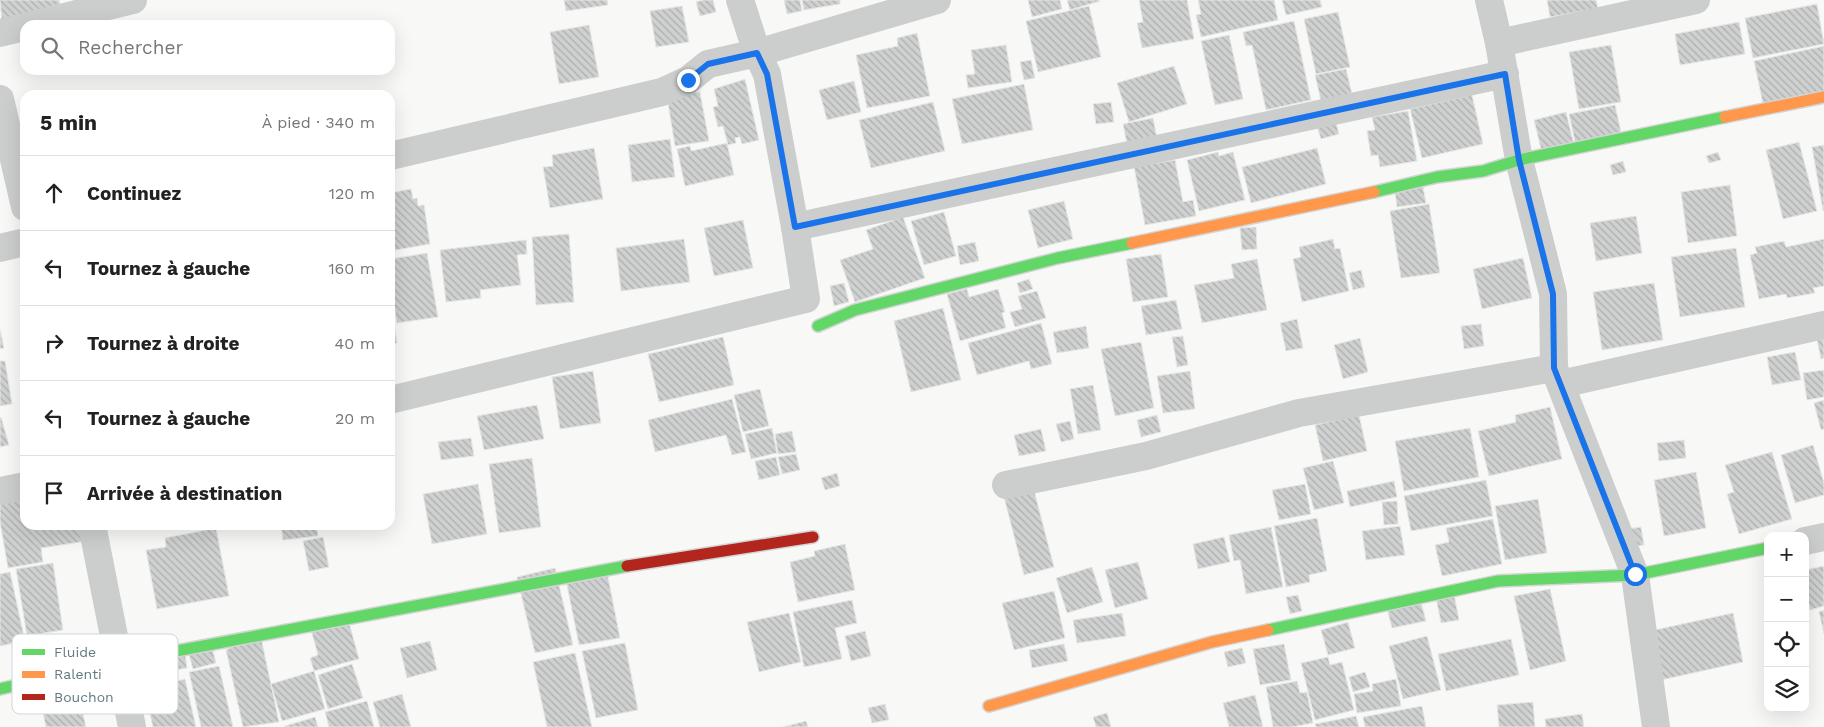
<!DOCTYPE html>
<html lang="fr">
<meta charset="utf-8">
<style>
:root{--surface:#fff;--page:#f6f6f6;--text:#222;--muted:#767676;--line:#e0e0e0}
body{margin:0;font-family:"Work Sans",sans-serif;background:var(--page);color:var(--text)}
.controls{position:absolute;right:15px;bottom:15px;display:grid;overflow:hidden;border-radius:10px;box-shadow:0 5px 20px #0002}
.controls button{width:45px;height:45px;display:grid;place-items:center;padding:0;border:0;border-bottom:1px solid var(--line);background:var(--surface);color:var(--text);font:25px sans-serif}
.stop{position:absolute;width:15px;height:15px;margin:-11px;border:4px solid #1a73e8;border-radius:50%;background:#fff}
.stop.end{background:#1a73e8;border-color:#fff;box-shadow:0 1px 5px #0008}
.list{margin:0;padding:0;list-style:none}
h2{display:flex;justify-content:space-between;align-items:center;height:65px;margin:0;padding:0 20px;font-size:21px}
h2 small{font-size:16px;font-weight:400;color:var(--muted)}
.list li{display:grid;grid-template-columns:32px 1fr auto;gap:15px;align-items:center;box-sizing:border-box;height:75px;padding:0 20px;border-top:1px solid var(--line)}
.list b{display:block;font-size:19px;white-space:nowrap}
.list em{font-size:16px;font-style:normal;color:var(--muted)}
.icon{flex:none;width:28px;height:28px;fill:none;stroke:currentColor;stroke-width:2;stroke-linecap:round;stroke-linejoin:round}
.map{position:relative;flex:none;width:1824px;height:727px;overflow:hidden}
.search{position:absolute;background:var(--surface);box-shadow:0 5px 20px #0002;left:20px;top:20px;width:375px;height:55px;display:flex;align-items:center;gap:12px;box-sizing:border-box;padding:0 18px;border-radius:15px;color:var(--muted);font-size:19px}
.panel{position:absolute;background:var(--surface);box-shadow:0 5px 20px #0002;left:20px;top:90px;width:375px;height:440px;border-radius:15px}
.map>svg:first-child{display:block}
.building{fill:url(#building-back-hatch);stroke:#e7e7e6}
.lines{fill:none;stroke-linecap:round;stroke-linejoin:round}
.fast-casing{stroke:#d3d5d5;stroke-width:14}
.slow-casing{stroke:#d3d5d5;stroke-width:14}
.jam-casing{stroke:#d3d5d5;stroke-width:14}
.street{stroke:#cccece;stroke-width:28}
.fast{stroke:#63d668;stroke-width:11}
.slow{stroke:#ff974d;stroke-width:11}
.jam{stroke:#b3261e;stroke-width:11}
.route{stroke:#1a73e8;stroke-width:6}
.key{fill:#fff;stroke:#d0d6d9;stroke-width:1}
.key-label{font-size:14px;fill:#637881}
</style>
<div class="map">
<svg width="1824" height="727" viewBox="0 0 1824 727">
<defs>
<pattern id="building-back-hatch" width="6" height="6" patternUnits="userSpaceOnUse" patternTransform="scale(1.25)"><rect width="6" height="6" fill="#cfd1d1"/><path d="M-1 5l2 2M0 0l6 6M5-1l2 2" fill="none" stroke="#acaeaf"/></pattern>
</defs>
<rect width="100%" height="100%" fill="#f8f8f7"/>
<g class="building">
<polygon points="0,0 59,0 60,4 2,22"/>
<polygon points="564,0 607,0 608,5 566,11"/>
<polygon points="703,0 713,0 716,12 700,16 696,2"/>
<polygon points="784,0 800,0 802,11 787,14"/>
<polygon points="802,0 840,0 840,4 804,10"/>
<polygon points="1028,0 1060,0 1062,9 1032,17"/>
<polygon points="1067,0 1099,0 1100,1 1070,10"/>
<polygon points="1139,0 1187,0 1194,39 1142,48 1137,23 1143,22"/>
<polygon points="1198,0 1274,0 1278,20 1201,37 1196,15 1201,14"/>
<polygon points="1282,0 1320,0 1322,7 1286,15"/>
<polygon points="1547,0 1596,0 1598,8 1550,17"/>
<polygon points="1817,4 1824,44 1753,58 1745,18"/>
<polygon points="682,6 689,42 656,47 650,11"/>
<polygon points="1089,6 1101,57 1038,72 1026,21"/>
<polygon points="1338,12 1350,67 1316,74 1304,19"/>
<polygon points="1294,21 1311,100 1266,110 1252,45 1246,46 1243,32"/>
<polygon points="1739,22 1745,54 1680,65 1675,34"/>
<polygon points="589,25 599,77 559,84 550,32"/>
<polygon points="917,33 930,96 867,108 856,55 898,46 897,38"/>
<polygon points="1229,35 1243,99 1215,105 1201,41"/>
<polygon points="1006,45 1012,82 968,88 966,75 975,74 971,50"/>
<polygon points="1611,45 1621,102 1579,109 1569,52"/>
<polygon points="1824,46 1824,91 1763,104 1754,61"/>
<polygon points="1031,60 1035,78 1024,80 1020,62"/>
<polygon points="1174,66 1187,104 1129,122 1117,83"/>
<polygon points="1346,69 1352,94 1321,101 1315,75"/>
<polygon points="745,79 759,140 742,144 740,137 735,138 736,143 728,145 723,126 718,127 713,107 718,106 714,89"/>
<polygon points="854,81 861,112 827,120 819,90"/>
<polygon points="1024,84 1033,130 962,144 952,99"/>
<polygon points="700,92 709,141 675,146 667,97"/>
<polygon points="1472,95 1483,144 1422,158 1410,109"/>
<polygon points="933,102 945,151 871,168 859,120"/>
<polygon points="1111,102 1114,122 1096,124 1093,104"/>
<polygon points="1615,105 1623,141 1577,151 1569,114"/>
<polygon points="1408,111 1417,161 1380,167 1378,155 1371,156 1367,131 1375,130 1372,117"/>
<polygon points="1566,112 1576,153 1544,161 1534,120"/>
<polygon points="1334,115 1339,134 1321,139 1315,120"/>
<polygon points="1153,118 1157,138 1127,144 1123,124"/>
<polygon points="670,139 675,177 632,182 628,145"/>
<polygon points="1799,142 1817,211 1783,219 1766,150"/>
<polygon points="727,143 734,175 685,186 677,149 690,146 691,151"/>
<polygon points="1824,145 1824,210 1823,211 1812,147"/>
<polygon points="594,148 603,199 550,208 543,167 553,166 552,155"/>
<polygon points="1317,148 1326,184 1251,203 1242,167"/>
<polygon points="1218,152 1219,156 1233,152 1245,200 1199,211 1187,160"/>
<polygon points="1718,152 1721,160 1709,163 1706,156"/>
<polygon points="1175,160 1183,202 1193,200 1196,216 1145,225 1134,167"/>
<polygon points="1623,161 1626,172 1613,175 1610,165"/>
<polygon points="1730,185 1737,236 1688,243 1681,192"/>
<polygon points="1423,187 1426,203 1397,207 1395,192"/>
<polygon points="411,189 413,199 417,198 418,206 424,205 430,244 390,251 390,193"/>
<polygon points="1064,201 1073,239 1038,248 1028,210"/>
<polygon points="1429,204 1440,273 1401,278 1390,211"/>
<polygon points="944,212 956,256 924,265 911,221"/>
<polygon points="1636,216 1642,253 1596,261 1590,223"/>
<polygon points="903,217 925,278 855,302 840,260 873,249 866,230"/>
<polygon points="743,220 753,268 714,276 704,228"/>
<polygon points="1256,227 1257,249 1242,250 1240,228"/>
<polygon points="569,234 574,302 536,305 532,237"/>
<polygon points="684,239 690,282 621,291 616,248"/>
<polygon points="1333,239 1335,249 1340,248 1349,291 1302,302 1293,259 1301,257 1299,247"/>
<polygon points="1824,239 1824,286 1813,288 1815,293 1787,298 1786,294 1759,299 1750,255 1757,253 1755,247 1784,241 1786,247"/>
<polygon points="526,240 527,254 517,255 521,285 480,290 481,298 446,302 440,250"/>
<polygon points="975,242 979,261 960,265 957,246"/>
<polygon points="1736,248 1745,307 1680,317 1671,257"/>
<polygon points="427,253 438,317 397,323 390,280 390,259"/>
<polygon points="1161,254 1168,297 1133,302 1126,259"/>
<polygon points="1523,258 1532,298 1482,309 1473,269"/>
<polygon points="1257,259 1267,310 1202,323 1194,285 1234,278 1231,264"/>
<polygon points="1361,270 1365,287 1353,290 1349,273"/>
<polygon points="1029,279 1033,289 1020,293 1017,283"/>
<polygon points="844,283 849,302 834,306 830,286"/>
<polygon points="1654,283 1663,340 1602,350 1593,292"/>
<polygon points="967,289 969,297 998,289 1005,312 1002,313 1006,328 960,341 947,294"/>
<polygon points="1037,291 1046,318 1015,327 1010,312 1022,309 1018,296"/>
<polygon points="1176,300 1182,329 1146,335 1141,306"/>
<polygon points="390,302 397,343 390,344"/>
<polygon points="943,308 961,380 911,392 894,321"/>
<polygon points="1297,319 1303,348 1286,351 1280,323"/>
<polygon points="1041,323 1052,364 1031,369 1029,361 977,375 968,343"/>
<polygon points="1481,324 1484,346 1464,349 1461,326"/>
<polygon points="1086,326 1089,348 1057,353 1053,332"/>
<polygon points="0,329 4,348 0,349"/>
<polygon points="1183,336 1188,365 1177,367 1172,337"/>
<polygon points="723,337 734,385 659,402 648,354"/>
<polygon points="1360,338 1368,372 1343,379 1334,345"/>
<polygon points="1824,339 1824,358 1821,359 1817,340"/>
<polygon points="1141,342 1154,408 1115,416 1101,349"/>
<polygon points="1795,352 1801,380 1772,385 1767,357"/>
<polygon points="0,361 5,361 12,404 0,406"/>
<polygon points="1824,370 1824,397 1807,400 1803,373"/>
<polygon points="593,371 601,423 560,429 552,377"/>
<polygon points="1190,371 1195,409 1163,413 1157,376"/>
<polygon points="1093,385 1101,430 1078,434 1070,389"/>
<polygon points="760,389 769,426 743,432 734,395"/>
<polygon points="732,399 746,452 732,455 726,435 655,452 648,420"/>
<polygon points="1824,400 1824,429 1821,430 1814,403"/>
<polygon points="537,405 544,439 484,450 477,416"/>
<polygon points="1550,407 1562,459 1489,476 1478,431 1516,422 1515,415"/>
<polygon points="1157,415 1161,432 1141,437 1137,420"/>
<polygon points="1359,415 1367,451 1323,461 1315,425"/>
<polygon points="1,417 9,445 0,447 0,418"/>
<polygon points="1070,421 1074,439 1061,442 1056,424"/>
<polygon points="772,428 777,453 751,459 745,434"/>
<polygon points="1470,428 1479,477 1404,491 1395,441"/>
<polygon points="1041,429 1046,451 1019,456 1014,435"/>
<polygon points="792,431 796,452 778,454 775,434"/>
<polygon points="471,438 474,456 441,460 438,442"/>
<polygon points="1684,440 1686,458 1659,461 1657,443"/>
<polygon points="1813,445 1824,483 1824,495 1795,503 1781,455"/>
<polygon points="1772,452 1792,519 1739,534 1727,494 1734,492 1725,465"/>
<polygon points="796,454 800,470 782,474 778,457"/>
<polygon points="776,457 780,475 759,480 755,461"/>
<polygon points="532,458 541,527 499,533 489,464"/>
<polygon points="1333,461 1344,503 1314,510 1303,468"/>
<polygon points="1696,472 1706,528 1664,536 1654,480"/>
<polygon points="837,473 840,486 825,490 821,478"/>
<polygon points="1486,480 1493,516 1411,531 1404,496"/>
<polygon points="1394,481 1397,497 1350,507 1347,491"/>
<polygon points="25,483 25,525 91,525 94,540 41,548 43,562 8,568 0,522 0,487"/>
<polygon points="478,484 487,534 432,544 423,494"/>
<polygon points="1305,484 1311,514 1279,520 1272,490"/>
<polygon points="1034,490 1054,567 1024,575 1004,497"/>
<polygon points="1538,499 1547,553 1505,560 1495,506"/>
<polygon points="1397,501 1398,524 1384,525 1382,502"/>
<polygon points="1317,518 1327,571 1309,575 1310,582 1286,587 1274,526"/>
<polygon points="1493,519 1502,564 1442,576 1435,545 1449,542 1446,528"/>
<polygon points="269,525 317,525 318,536 283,540 281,525"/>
<polygon points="1400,526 1405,555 1366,560 1362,531"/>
<polygon points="1271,527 1283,587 1246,594 1240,560 1234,561 1229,535"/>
<polygon points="1641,527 1644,545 1630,547 1627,529"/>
<polygon points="216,528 229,596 157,609 146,550 166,547 165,538"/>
<polygon points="323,537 329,567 309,571 303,541"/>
<polygon points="1224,537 1230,562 1198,569 1193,544"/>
<polygon points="845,544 855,590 798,602 790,562 815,556 814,551"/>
<polygon points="1138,562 1148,599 1115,608 1105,570"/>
<polygon points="53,563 63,630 27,636 16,569"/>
<polygon points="1824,566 1824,606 1810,610 1805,590 1805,570"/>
<polygon points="1092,567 1103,602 1067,613 1056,578"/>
<polygon points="555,568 573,645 535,653 517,577"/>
<polygon points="10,572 25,641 0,646 0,574"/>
<polygon points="607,572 620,638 579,645 566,580"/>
<polygon points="1550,589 1566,661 1530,670 1514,596"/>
<polygon points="1054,591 1065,638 1014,650 1002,603"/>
<polygon points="1454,594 1459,620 1441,623 1436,598"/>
<polygon points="1298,595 1302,611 1290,614 1286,597"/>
<polygon points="852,600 857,623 835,628 842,659 804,667 793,612"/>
<polygon points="1421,602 1426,621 1392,628 1387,608"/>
<polygon points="1824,610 1824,634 1819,612"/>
<polygon points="789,613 801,662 759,672 747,622"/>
<polygon points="1122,613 1126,636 1077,643 1073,620"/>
<polygon points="1733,613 1743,662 1661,680 1650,631"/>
<polygon points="348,619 359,659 314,671 310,658 318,655 311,630"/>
<polygon points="1348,622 1355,648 1328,655 1321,630"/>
<polygon points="865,631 871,656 851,661 845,636"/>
<polygon points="260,633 279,722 243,727 226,650"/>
<polygon points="1427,636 1441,690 1403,699 1389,646"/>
<polygon points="210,639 216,663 193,669 186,644"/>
<polygon points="1511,639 1519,675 1446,691 1438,654"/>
<polygon points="430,641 437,670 407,678 400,648"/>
<polygon points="625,643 638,710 596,718 582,651"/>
<polygon points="1064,644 1068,661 1032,668 1029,650"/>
<polygon points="1284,644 1291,680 1260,685 1253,649"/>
<polygon points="184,646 187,668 138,676 134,655"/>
<polygon points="1242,648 1246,663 1228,667 1224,652"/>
<polygon points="575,653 592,727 547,727 533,662"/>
<polygon points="1328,657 1330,665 1342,662 1354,710 1315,720 1301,663"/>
<polygon points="352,664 363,698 328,709 318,675"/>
<polygon points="219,666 233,727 201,727 189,672"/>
<polygon points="314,671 325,709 282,721 271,684"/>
<polygon points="1365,672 1370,687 1353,692 1349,677"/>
<polygon points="32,676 41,705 21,711 12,682"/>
<polygon points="185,679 196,727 153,727 144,689"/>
<polygon points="1396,679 1401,706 1357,713 1354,694 1373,691 1372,684"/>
<polygon points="1297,681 1300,693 1307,692 1313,723 1292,727 1273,727 1266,687"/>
<polygon points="402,694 411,727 380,727 373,702"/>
<polygon points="1255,695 1263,727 1229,727 1223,703"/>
<polygon points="79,696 86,727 46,727 41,704"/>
<polygon points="367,701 374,727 329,727 325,712"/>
<polygon points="1533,702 1535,727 1499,727 1497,705"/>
<polygon points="885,704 889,720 872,723 868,708"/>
<polygon points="1422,706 1426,727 1365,727 1363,717"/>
<polygon points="1107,713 1111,727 1096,727 1093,717"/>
<polygon points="1582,714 1584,727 1546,727 1545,719"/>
<polygon points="1356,716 1359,727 1316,727 1315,724"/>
<polygon points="315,717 318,727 285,727 285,726"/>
<polygon points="806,721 808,727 783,727"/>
</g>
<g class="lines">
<g class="fast-casing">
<g id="fast">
<polyline points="1374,192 1437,177 1483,171 1519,160 1725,117"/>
<polyline points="818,326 855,310 1058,258 1132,243"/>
<polyline points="1268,630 1498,581 1635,575 1768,548"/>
<polyline points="0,689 118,662 627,566"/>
</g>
</g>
<g class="slow-casing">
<g id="slow">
<polyline points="1725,117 1824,97"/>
<polyline points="1132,243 1374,192"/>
<polyline points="989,706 1212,642 1268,630"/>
</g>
</g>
<g class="jam-casing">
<polyline id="jam" points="627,566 813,537"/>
</g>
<g class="street">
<polyline points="1489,0 1499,43 1519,160 1553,294 1554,368 1635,575 1656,727"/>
<polyline points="32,25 133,0"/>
<polyline points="0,33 25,27"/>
<polyline points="1499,43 1696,0"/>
<polyline points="0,99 25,207"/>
<polyline points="390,156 662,92 688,80 708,64 757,53 937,0"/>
<polyline points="795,227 1505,74"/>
<polyline points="0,248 25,242"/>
<polyline points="1561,384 1824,325"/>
<polyline points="390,400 806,299 795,227 767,74 757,53 740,0"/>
<polyline points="1006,485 1146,456 1299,413 1554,368"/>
<polyline points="0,491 25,486"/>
<polyline points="92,525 132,727"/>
<polyline points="1805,541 1824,537"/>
</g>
<use href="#fast" class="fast"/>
<use href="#slow" class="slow"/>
<use href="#jam" class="jam"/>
</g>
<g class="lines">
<polyline class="route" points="688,80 708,64 757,53 767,74 795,227 1505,74 1519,160 1553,294 1554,368 1635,574"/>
</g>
<rect x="12" y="634" width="166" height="80" rx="8" class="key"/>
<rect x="22" y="649" width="23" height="6" fill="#63d668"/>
<rect x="22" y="671" width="23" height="7" fill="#ff974d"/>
<rect x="22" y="694" width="23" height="6" fill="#b3261e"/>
<g class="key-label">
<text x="54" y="657">Fluide</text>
<text x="54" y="679">Ralenti</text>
<text x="54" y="702">Bouchon</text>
</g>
</svg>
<div class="controls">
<button>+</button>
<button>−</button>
<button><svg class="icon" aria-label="locate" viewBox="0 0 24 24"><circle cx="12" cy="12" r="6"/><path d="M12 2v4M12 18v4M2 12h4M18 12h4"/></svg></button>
<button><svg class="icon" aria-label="layers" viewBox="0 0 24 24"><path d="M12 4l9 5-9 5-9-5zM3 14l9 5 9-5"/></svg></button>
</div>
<div class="stop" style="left:1635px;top:574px"></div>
<div class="stop end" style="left:688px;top:80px"></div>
<div class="search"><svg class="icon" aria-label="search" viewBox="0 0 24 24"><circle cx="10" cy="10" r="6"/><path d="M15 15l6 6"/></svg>Rechercher</div>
<section class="panel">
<h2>5 min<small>À pied · 340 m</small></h2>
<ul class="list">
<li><svg class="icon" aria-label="ahead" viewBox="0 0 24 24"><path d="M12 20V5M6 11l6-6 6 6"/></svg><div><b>Continuez</b></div><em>120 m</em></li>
<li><svg class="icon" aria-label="left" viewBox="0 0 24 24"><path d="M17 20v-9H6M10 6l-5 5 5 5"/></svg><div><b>Tournez à gauche</b></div><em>160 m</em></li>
<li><svg class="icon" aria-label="right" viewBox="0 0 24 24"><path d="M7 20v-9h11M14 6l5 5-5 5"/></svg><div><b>Tournez à droite</b></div><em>40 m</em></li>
<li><svg class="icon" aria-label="left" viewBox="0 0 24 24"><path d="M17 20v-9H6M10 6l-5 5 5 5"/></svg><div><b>Tournez à gauche</b></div><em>20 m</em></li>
<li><svg class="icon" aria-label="arrive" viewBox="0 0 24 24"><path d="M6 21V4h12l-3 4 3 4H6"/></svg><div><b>Arrivée à destination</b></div></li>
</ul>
</section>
</div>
